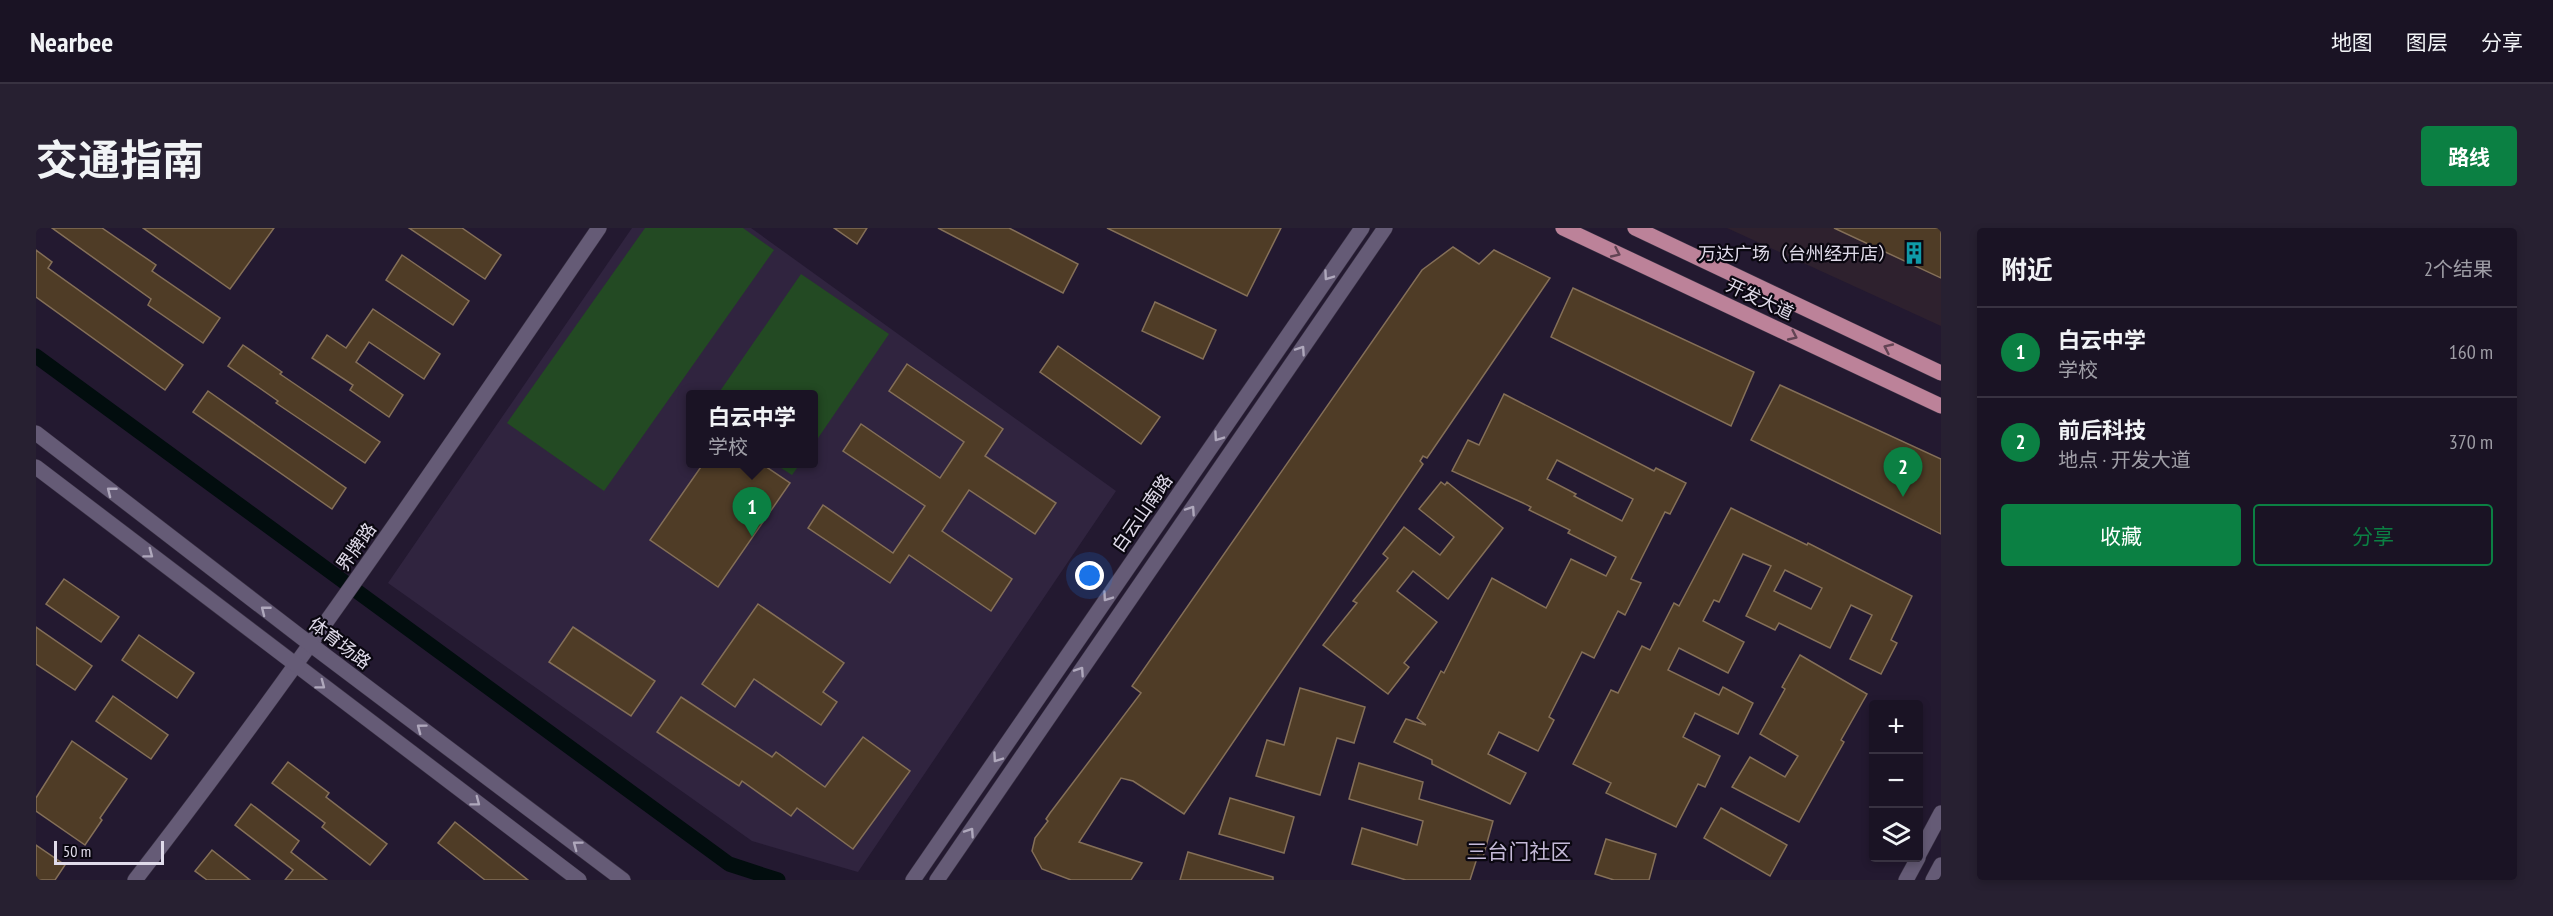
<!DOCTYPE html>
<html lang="zh">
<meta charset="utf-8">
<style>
:root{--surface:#1a1324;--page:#272031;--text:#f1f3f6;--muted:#9f9ea6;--line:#383241;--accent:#0b8043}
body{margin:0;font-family:"PT Sans Narrow","Noto Sans SC",sans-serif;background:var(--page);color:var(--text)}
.controls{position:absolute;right:18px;bottom:18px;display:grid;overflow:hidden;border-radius:6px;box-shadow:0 3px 9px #0003}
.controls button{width:54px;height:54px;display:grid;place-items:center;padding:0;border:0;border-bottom:2px solid var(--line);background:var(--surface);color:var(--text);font:30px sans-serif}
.scale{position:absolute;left:18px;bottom:15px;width:110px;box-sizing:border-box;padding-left:6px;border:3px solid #e0dbea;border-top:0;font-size:16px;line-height:21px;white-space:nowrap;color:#e0dbea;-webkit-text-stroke:4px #0a0710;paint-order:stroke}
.you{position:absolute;left:1054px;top:348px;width:21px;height:21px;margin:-15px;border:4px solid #fff;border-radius:50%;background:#1a73e8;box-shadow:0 0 0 9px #1a73e833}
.badge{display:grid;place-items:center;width:39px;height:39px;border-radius:50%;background:var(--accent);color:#fff;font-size:20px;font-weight:700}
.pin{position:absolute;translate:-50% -50px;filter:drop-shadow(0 2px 3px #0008)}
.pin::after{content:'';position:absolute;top:32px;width:21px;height:18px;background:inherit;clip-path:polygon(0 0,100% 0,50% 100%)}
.popup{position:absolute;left:650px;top:162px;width:132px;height:78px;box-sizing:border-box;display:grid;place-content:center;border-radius:6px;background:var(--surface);filter:drop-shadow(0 2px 4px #0005);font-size:20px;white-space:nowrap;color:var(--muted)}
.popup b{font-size:22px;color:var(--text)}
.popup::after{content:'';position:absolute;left:50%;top:100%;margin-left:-12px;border:12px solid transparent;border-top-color:var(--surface)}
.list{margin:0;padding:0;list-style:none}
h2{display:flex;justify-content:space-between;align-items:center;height:78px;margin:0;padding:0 24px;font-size:26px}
h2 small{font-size:20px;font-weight:400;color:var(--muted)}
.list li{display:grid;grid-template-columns:39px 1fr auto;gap:18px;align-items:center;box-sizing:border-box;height:90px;padding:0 24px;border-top:2px solid var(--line)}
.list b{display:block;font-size:22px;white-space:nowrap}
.list p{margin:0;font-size:20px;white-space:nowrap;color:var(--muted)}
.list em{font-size:20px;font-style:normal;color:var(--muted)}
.actions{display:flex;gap:12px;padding:18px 24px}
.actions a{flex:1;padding:14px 0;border:2px solid var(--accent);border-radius:6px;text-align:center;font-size:21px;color:var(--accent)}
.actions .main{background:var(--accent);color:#fff}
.icon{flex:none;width:33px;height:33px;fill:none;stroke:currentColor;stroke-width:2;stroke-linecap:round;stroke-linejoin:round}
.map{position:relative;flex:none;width:1905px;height:652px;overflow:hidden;border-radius:6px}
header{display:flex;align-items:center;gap:36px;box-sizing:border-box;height:84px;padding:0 30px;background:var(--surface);border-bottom:2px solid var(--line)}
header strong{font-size:28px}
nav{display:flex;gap:33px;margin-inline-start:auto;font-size:21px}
.intro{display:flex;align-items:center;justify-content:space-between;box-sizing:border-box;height:144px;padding:0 36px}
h1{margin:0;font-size:42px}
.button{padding:15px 27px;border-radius:6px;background:var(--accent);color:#fff;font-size:21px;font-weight:700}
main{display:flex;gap:36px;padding:0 36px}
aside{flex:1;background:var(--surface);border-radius:6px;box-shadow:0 3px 9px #0003}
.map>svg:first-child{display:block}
.commercial{fill:#2e212e}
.built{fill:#30243f;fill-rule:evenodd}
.green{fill:#234a23}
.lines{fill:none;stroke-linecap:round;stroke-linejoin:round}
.canal{stroke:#020d0e;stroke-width:15}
.building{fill:#4f3c26;stroke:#846f58;stroke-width:1.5;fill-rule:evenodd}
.minor-casing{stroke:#3b3345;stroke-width:16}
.secondary-casing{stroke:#3b3345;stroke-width:16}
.primary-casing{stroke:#3b3345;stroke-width:16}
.minor{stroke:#655b76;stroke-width:15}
.secondary{stroke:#655b76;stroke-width:15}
.primary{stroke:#bc8299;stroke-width:15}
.oneway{stroke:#634454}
.oneway2{stroke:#afa8bc}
.labels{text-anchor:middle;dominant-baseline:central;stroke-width:4.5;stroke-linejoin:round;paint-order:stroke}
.poi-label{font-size:18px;fill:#e0dbea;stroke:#0a0710;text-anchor:end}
.street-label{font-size:18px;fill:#e0dbea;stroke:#0a0710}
.quarter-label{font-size:21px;fill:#c5bad8;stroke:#0a0710}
</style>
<header>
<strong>Nearbee</strong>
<nav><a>地图</a><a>图层</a><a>分享</a></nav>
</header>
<div class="intro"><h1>交通指南</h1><a class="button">路线</a></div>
<main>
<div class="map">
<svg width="1905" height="652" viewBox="0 0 1905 652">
<rect width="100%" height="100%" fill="#231930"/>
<polygon class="commercial" points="1691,0 1905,0 1905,98"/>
<path class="built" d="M 596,0 L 715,0 L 1080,263 L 822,644 L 716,613 L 352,355 ZM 654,166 L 777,166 L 777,236 L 654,236 Z"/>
<g class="green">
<polygon points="609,0 707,0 738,22 568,263 471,195"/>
<polygon points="765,46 853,106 778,216 777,166 682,166"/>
<polygon points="739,236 764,236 756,247"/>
</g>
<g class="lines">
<polyline class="canal" points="0,128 693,636 742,652"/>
</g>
<g class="building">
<polygon points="16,0 66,0 120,37 116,43 184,90 167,115 112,77 115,71"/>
<polygon points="107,0 238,0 194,61"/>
<polygon points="373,0 426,0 465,27 449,51"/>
<polygon points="798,0 831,0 821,16"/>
<polygon points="902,0 973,0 1042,36 1027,65"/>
<polygon points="1071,0 1245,0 1211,68"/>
<polygon points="1798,0 1905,0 1905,50"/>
<polygon points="1417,19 1443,36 1458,22 1514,50 1391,230 1387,228 1384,233 1387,236 1148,586 1097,553 1085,550 1043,614 1106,635 1095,652 1035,652 1006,641 996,623 999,610 1012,593 1010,591 1014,585 1105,465 1096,458 1386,42"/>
<polygon points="0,22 16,34 12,40 147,137 129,162 0,69"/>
<polygon points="366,27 433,73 417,97 350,52"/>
<polygon points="1537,60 1718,144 1695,198 1515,109"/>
<polygon points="1119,74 1180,102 1167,131 1106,103"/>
<polygon points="337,81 404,126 388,151 333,114 320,134 367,167 353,189 314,162 317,157 276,130 291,107 310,120"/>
<polygon points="207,117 246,144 244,146 344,214 329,235 240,175 242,173 192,138"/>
<polygon points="1022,118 1124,189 1105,216 1004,144"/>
<polygon points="871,136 967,201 949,228 1020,275 999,306 933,262 906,303 976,351 955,383 873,327 854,355 772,300 787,277 857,325 889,278 807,223 825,196 904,250 928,214 853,163"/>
<polygon points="1744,157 1905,231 1905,306 1715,212"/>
<polygon points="172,163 310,260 296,281 157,184"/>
<path d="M 1468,166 L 1618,243 L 1620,240 L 1650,255 L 1634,286 L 1629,284 L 1595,351 L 1605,355 L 1589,387 L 1582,383 L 1558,430 L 1546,424 L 1513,489 L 1518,492 L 1502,523 L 1463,504 L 1452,526 L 1490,545 L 1474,576 L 1396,536 L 1396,532 L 1358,514 L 1370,491 L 1390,497 L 1381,490 L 1405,443 L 1408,445 L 1456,350 L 1510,380 L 1535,331 L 1570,348 L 1580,329 L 1532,305 L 1534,302 L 1493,282 L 1495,279 L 1487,275 L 1416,243 L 1432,212 L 1443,217 ZM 1521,232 L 1597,271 L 1586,293 L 1538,268 L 1540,266 L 1511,251 Z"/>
<polygon points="667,236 726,236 754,255 682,359 614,312"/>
<polygon points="1405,254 1409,257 1411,254 1467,300 1412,371 1377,343 1361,363 1401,394 1368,435 1373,439 1352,466 1287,417 1321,375 1317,373 1352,330 1347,326 1368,299 1404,327 1418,309 1383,281"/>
<path d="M 1695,280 L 1771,317 L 1772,315 L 1876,368 L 1855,412 L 1861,415 L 1845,446 L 1814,431 L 1836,387 L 1815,377 L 1794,420 L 1743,395 L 1739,402 L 1710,388 L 1735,338 L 1707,326 L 1683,374 L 1678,372 L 1667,393 L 1708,414 L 1692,445 L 1643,420 L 1632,442 L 1683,467 L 1687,459 L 1717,475 L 1702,506 L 1659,485 L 1647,509 L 1684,528 L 1669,559 L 1662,556 L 1640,599 L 1570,565 L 1575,555 L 1537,536 L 1575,462 L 1582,465 L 1606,418 L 1614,422 L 1638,375 L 1643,378 ZM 1749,342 L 1786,360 L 1775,381 L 1738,363 Z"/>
<polygon points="28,351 83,389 65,414 10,376"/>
<polygon points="722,376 808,435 787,464 801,474 785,497 718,451 699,479 666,456"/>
<polygon points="0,399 56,438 39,462 0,436"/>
<polygon points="537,399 619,453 595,488 513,434"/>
<polygon points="103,407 158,445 141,470 86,432"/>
<polygon points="1764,427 1831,466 1805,512 1808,514 1763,594 1696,559 1714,529 1749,549 1762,528 1724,506 1749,461 1746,459"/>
<polygon points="1264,460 1329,479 1318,515 1301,510 1284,567 1220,548 1231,512 1248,517"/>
<polygon points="77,468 132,507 115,531 60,493"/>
<polygon points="645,469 736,529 740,524 789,559 827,509 874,543 817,621 761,580 755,588 706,553 703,558 621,504"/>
<polygon points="36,513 91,551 64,590 66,592 49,617 0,583 0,570"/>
<polygon points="252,534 293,565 290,569 351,616 334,637 286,599 289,595 236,555"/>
<polygon points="1323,535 1387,554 1383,571 1457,593 1447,629 1442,627 1434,652 1370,652 1316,636 1326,600 1381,617 1387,593 1313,571"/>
<polygon points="1194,570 1258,589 1248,625 1183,606"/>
<polygon points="215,576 263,613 255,624 291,652 249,652 257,642 199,597"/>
<polygon points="1685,580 1751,617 1734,648 1668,610"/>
<polygon points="419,594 492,652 449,652 402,615"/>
<polygon points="1570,611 1620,626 1613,652 1578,652 1559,646"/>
<polygon points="0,617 29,637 19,652 0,652"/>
<polygon points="176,622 214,652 171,652 159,643"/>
<polygon points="1152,624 1237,649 1237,652 1144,652"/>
</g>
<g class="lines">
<g class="minor-casing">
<path id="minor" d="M 99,652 C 263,441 412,220 563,0"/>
</g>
<g class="secondary-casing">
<g id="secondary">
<polyline points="0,205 274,416 587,652"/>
<polyline points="0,239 543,652"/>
<polyline points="1882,628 1905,585"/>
<polyline points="877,652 1326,0"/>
<polyline points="901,652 1349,0"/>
<polyline points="1870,652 1882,630"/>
<polyline points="1897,652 1905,637"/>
</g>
</g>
<g class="primary-casing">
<g id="primary">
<polyline points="1527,0 1905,178"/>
<polyline points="1599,0 1905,145"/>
</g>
</g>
<use href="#minor" class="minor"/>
<use href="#secondary" class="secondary"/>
<use href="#primary" class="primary"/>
</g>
<defs><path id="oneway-chevron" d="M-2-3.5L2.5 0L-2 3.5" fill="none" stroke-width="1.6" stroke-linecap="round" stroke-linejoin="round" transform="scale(1.5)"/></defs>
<g class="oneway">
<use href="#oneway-chevron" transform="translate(1580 25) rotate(25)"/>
<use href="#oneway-chevron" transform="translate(1757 108) rotate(25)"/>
<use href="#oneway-chevron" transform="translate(1852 120) rotate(-155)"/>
</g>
<g class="oneway2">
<use href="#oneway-chevron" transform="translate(1292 48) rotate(125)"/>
<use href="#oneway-chevron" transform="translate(1265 122) rotate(-56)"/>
<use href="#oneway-chevron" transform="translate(1182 209) rotate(125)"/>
<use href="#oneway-chevron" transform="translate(75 263) rotate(-142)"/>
<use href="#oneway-chevron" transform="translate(1155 282) rotate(-56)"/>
<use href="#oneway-chevron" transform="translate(113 326) rotate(37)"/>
<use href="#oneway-chevron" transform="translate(1071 369) rotate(125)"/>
<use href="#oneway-chevron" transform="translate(229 382) rotate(-142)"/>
<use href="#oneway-chevron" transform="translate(1044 443) rotate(-56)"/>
<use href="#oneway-chevron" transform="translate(285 457) rotate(37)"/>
<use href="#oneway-chevron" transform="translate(385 500) rotate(-143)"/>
<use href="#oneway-chevron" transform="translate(961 530) rotate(125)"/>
<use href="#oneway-chevron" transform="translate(440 574) rotate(37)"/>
<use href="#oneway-chevron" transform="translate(934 604) rotate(-56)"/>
<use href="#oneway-chevron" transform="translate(541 617) rotate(-143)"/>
</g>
<defs>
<g id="building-bare" transform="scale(1.8)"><path d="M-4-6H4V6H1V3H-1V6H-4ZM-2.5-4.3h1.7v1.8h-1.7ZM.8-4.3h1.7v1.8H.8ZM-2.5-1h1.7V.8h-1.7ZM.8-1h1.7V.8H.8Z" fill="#0f9aa8" stroke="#0a0710" stroke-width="2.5" paint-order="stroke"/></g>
</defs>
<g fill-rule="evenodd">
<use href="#building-bare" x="1878" y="25"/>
</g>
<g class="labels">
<g class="poi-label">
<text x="1860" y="25">万达广场（台州经开店）</text>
</g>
<g class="street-label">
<text transform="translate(1724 71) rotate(25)">开发大道</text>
<text transform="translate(1106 285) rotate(-55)">白云山南路</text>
<text transform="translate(320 319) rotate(-55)">界牌路</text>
<text transform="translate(304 415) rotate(37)">体育场路</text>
</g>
<g class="quarter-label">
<text x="1483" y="623">三台门社区</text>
</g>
</g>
</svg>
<div class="controls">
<button>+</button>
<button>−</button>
<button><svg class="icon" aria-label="layers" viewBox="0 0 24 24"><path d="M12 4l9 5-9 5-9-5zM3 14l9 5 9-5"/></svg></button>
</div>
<div class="scale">50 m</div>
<div class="you"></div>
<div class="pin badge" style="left:716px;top:309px">1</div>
<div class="popup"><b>白云中学</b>学校</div>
<div class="pin badge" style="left:1867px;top:269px">2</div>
</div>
<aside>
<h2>附近<small>2个结果</small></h2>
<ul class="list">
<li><span class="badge">1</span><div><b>白云中学</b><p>学校</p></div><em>160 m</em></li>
<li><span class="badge">2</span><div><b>前后科技</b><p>地点 · 开发大道</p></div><em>370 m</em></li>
</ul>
<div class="actions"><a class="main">收藏</a><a>分享</a></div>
</aside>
</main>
